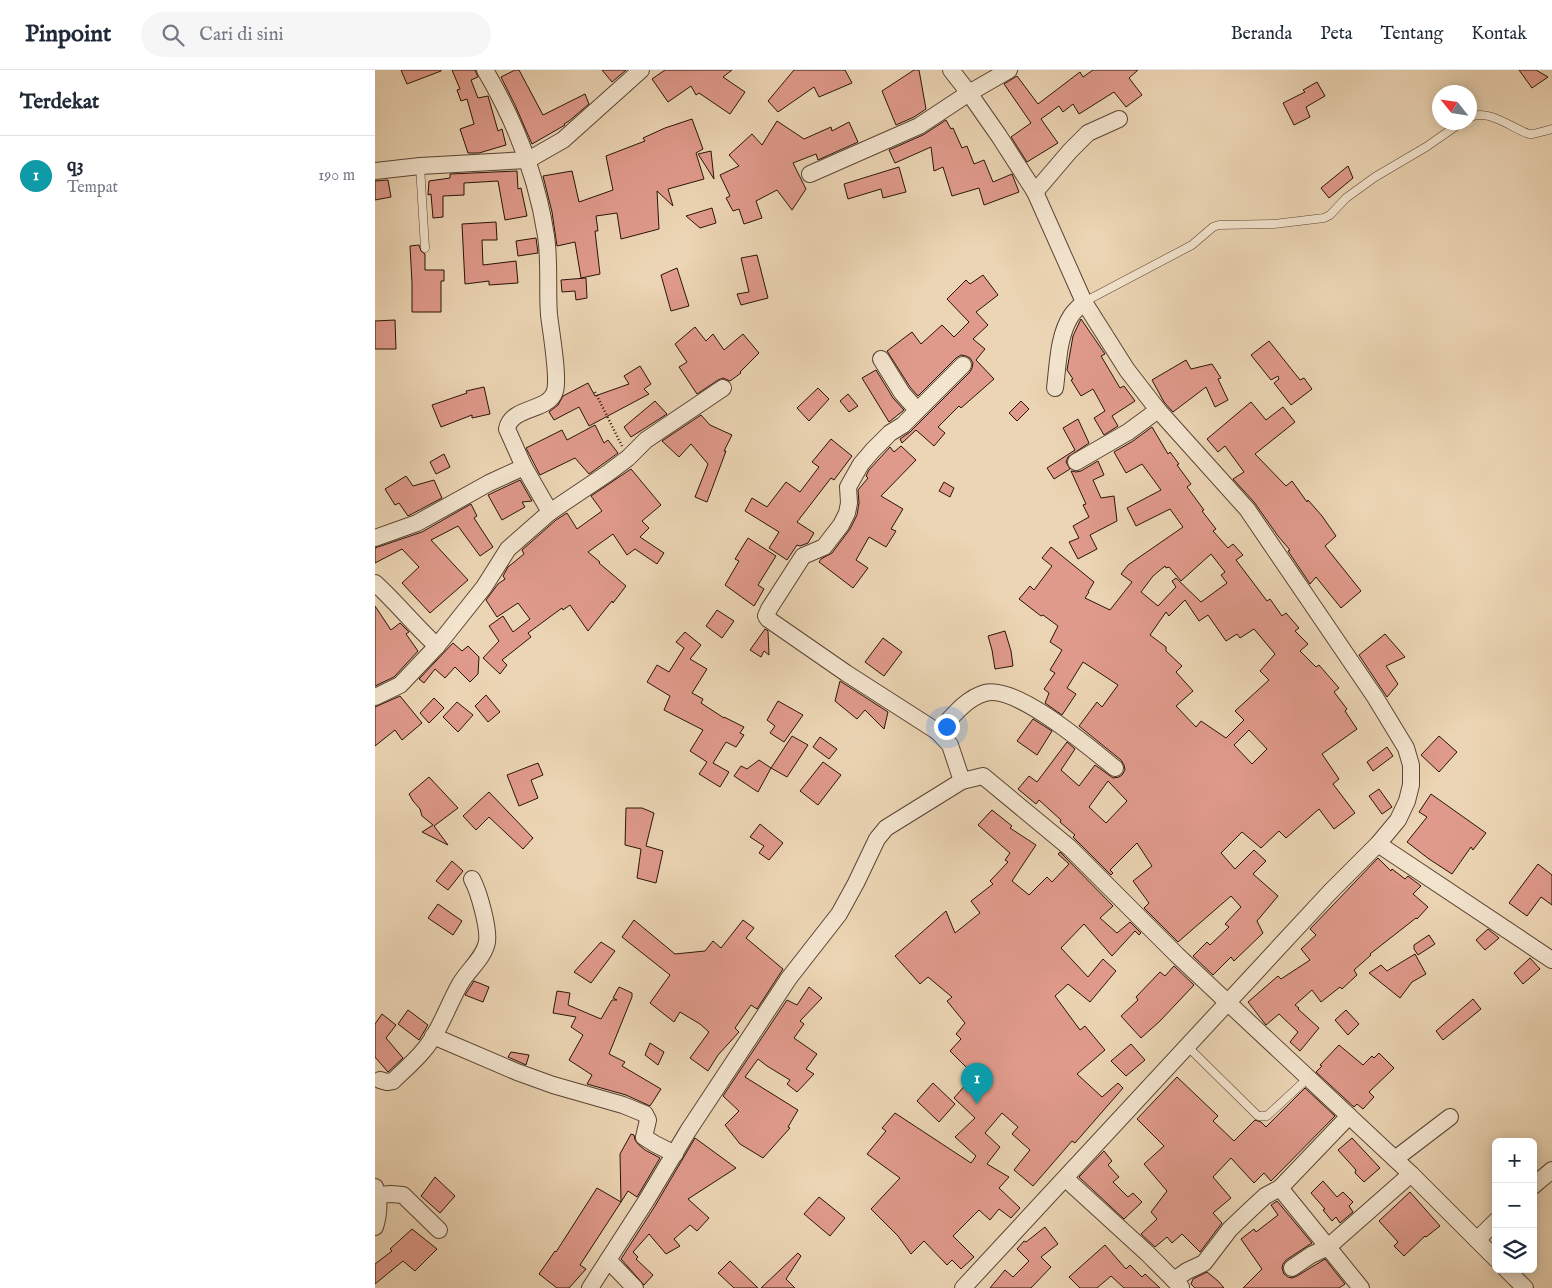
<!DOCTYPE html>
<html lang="id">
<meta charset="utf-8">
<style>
:root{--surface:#fff;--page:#f6f6f7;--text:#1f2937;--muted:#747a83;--line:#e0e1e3;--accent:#8f2418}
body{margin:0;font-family:"IM FELL English",serif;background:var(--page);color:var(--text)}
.controls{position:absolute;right:15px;bottom:15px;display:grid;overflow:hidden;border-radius:8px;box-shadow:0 2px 12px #0003}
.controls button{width:45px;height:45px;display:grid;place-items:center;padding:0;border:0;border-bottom:1px solid var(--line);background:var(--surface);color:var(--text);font:25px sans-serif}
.compass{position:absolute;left:1057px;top:15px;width:45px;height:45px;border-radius:50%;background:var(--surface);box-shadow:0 2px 12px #0003;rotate:300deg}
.you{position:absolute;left:571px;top:656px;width:18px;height:18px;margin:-12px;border:4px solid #fff;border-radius:50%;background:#1a73e8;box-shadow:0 0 0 8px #1a73e833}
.badge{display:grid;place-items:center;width:32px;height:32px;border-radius:50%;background:var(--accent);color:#fff;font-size:16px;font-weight:700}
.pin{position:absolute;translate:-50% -41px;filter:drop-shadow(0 1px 2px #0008)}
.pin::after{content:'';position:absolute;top:26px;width:18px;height:15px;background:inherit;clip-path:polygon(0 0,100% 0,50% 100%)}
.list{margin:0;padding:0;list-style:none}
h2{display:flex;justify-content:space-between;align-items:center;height:65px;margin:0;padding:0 20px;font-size:21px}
h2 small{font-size:16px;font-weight:400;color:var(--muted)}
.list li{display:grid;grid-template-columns:32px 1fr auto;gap:15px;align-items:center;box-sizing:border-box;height:80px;padding:0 20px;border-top:1px solid var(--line)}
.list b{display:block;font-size:19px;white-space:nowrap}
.list p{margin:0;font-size:16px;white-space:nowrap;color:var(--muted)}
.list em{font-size:16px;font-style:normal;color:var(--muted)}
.icon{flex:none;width:28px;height:28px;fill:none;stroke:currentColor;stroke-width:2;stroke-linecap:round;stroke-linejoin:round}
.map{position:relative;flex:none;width:1177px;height:1218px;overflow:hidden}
header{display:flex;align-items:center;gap:30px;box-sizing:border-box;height:70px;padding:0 25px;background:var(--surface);border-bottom:1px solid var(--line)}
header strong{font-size:24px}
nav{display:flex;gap:28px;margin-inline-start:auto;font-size:18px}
.search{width:350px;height:45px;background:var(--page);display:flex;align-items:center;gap:12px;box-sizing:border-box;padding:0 18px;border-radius:28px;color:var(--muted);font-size:19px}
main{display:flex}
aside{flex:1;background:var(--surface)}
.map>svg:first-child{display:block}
.building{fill:#e09a8b;stroke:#2a1409;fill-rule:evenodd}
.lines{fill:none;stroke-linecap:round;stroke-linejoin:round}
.lane-casing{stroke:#5a4434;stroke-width:9}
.street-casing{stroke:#5a4434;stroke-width:18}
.path{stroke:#2a1409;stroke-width:2.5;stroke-dasharray:1 2.5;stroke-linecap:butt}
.lane{stroke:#f3e4ce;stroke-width:8}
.street{stroke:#f3e4ce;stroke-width:16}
</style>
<header>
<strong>Pinpoint</strong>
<div class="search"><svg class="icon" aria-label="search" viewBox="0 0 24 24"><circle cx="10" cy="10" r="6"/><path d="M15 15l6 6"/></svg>Cari di sini</div>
<nav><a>Beranda</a><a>Peta</a><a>Tentang</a><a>Kontak</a></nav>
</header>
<main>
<aside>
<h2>Terdekat<small></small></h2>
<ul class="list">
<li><span class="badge" style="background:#0f9aa8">1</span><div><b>q3</b><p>Tempat</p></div><em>190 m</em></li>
</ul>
</aside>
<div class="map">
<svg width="1177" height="1218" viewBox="0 0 1177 1218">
<rect width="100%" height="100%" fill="#ecd5b4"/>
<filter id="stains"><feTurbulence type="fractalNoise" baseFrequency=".004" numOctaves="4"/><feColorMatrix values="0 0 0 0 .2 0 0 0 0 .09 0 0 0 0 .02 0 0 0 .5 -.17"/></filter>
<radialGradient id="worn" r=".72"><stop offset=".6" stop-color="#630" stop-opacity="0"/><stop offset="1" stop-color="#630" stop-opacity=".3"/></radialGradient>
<g class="building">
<polygon points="26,0 66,0 66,1 32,14"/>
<polygon points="77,0 100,0 103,7 96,10 103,28 113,26 123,61 127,59 131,75 104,83 93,83 85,59 99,54 92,29 86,31 82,20 85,19"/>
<polygon points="140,0 144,0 168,45 210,24 214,34 194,51 189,54 190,55 157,74 140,35 126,7"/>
<polygon points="227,0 251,0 237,12"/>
<polygon points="290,0 357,0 348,7 370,22 355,44 324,23 321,25 316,16 293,32 277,9"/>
<polygon points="419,0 470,0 477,13 444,27 439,17 403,42 393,31"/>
<polygon points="539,0 544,0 551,39 539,47 521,55 507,21"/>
<polygon points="718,0 763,0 754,8 767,25 751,37 739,22 704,44 698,34 688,42 684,36 666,49 683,73 652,92 636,67 656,53 629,14 642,6 663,34 705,2 708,7"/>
<polygon points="1144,0 1161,0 1173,7 1157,18"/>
<polygon points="942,12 950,26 931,37 935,47 919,55 908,33 930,22 928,20"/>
<polygon points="317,49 328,79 321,83 329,109 293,119 298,136 282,121 284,159 246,169 242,143 221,146 223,161 220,161 225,204 206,208 200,172 182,176 177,142 168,106 197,101 204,132 238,120 231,86 270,71 268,68 290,58"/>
<polygon points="571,50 576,59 578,58 587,78 592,76 599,94 609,90 618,112 637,104 644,122 609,135 604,118 577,126 568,97 559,101 556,77 520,93 514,80 548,65"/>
<polygon points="402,51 429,69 456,57 457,61 474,52 483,72 443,90 441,84 418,93 431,119 417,140 402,120 381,131 387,148 369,154 364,139 358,141 351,128 355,126 345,105 364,96 354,85 377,64 387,75"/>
<polygon points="336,81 339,109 323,84"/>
<polygon points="973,96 978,108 954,128 946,118"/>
<polygon points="524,97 531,122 508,128 506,119 473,129 469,114"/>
<polygon points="142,101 143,119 146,118 152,146 130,150 123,111 89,113 89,125 68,126 68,147 58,148 56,124 53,125 54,111 75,108 75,104"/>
<polygon points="13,110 16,127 0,130 0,111"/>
<polygon points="337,138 341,153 325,158 311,146"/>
<polygon points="121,152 122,170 107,170 108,195 141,191 143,213 114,215 114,211 90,214 87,154"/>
<polygon points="161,168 163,183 143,186 141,171"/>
<polygon points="44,175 46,181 50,184 50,200 69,200 69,211 66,211 66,242 37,242 37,213 35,176"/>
<polygon points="382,185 393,228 366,235 362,224 374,222 366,188"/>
<polygon points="302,198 314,236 296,241 286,205"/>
<polygon points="608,205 623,225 601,242 613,255 598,269 610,279 601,290 619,309 586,338 584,336 563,357 570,363 559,376 541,360 527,373 525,369 535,362 595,302 597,298 598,293 595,288 591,286 586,285 581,288 543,326 535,317 512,281 537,262 546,274 567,255 579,267 594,252 572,229 591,210 595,214"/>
<polygon points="211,208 212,228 201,230 200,221 187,222 186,210"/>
<polygon points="706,249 730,284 726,286 745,318 749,316 760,331 737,346 743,356 729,365 719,348 730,341 718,319 706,326 696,310 698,309 692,300 698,266"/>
<polygon points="20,250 21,279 0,279 0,251"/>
<polygon points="320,257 331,271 338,264 349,280 368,264 384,283 365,302 366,303 355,311 348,308 343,310 322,324 304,297 312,292 300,274"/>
<polygon points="894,271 925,310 929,308 937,319 916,335 899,313 904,309 903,306 896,310 876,285"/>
<polygon points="811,290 816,299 837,294 846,308 843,309 853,330 840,337 831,317 798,342 789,332 777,310"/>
<polygon points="265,296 276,314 269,319 274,324 214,356 204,337 179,350 174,342 183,335 188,326 213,313 220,326 254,314 249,306"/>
<polygon points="501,300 518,328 529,340 514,352 487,308"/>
<polygon points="109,317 115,344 97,348 97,345 66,357 57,335 92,323 91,321"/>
<polygon points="443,318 454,329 434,351 422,338"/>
<polygon points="473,324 483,336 474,342 465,331"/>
<polygon points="280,331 292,344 256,367 249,357"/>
<polygon points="646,331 654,339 642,351 634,343"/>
<polygon points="876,332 891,350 908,337 920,352 880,384 911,416 917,411 932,432 933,430 947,446 961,466 950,476 986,521 966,538 941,507 935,514 913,481 915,480 903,466 879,432 858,409 869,402 850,376 843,382 832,369"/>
<polygon points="326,345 335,355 357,365 349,381 351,381 332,432 320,427 333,394 316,374 304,387 287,371"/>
<polygon points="703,349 714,373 693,387 691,392 695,399 679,409 672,398 700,380 688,358"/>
<polygon points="220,355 229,373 233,370 243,383 214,404 200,388 165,405 151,378 187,360 192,370"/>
<path d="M 777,357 L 793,384 L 795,382 L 804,394 L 802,395 L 816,414 L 812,417 L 829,440 L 827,441 L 841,459 L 838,461 L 853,478 L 858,474 L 868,485 L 861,490 L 892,531 L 895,529 L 907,546 L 911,543 L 924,558 L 920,561 L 933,574 L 925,581 L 941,597 L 944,595 L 964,618 L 959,622 L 972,639 L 970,641 L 982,659 L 947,684 L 964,709 L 958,714 L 980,743 L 959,759 L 944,739 L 911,768 L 904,761 L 886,778 L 867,762 L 846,783 L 860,799 L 879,780 L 891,791 L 878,804 L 903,826 L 882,851 L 888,863 L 859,891 L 856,887 L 838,905 L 818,886 L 832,872 L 835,875 L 854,857 L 850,854 L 866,837 L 856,826 L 803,872 L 769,838 L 774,833 L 758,811 L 777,796 L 762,773 L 735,800 L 738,803 L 736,805 L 698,767 L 700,765 L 685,752 L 686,750 L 664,730 L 661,734 L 643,719 L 654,706 L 662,712 L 692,672 L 700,679 L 686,700 L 704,716 L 720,695 L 738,708 L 744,707 L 747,705 L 750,700 L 749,695 L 746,690 L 704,656 L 722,632 L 727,637 L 743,615 L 708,592 L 692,618 L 701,624 L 687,645 L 670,633 L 674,623 L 669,619 L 680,603 L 675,600 L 687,580 L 675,572 L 683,556 L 668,545 L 666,546 L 644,529 L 655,516 L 659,520 L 677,496 L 667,488 L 676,477 L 719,512 L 713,522 L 714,522 L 710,528 L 735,540 L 757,512 L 746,504 L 753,495 L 808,457 L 795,439 L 761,456 L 752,438 L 786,420 L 767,394 L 751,403 L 739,382 L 758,371 ZM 836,484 L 850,502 L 846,505 L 852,513 L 826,532 L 801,508 L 797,511 L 801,517 L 783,536 L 766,522 L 778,506 L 790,496 L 791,498 L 794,497 L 806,511 ZM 810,530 L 824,551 L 833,545 L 851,571 L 862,564 L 865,568 L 879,559 L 900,584 L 885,601 L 894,610 L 860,641 L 869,650 L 851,668 L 826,651 L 821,657 L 801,636 L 818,621 L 801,602 L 807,596 L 791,581 L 791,577 L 775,565 L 791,542 L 794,546 ZM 874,660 L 892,679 L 877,694 L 859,675 ZM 733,711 L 752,731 L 731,753 L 714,737 Z"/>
<polygon points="456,369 477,386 459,410 456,408 422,452 439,463 433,473 425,476 422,475 412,490 394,478 404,462 370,441 377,428 392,437 411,412 425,422 444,397 437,392"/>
<polygon points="526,376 541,390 506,426 528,439 516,459 521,461 511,477 494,467 481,490 493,498 478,518 444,492 446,489 457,483 475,459 482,445 484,433 483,420 493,408 491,406 494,400 515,377 519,382"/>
<polygon points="69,384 75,397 61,404 55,392"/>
<polygon points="723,391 729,405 718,410 726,428 739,426 742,451 715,465 722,479 703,489 694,472 704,468 698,456 714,447 708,435 711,434 696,401 701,402 706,401"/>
<polygon points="256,399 286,435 267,451 274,458 265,467 289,483 282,494 260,479 252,485 238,464 213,482 225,492 224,493 251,516 238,533 237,531 213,561 195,535 188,540 187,538 153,563 156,567 127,590 132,595 125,604 108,588 124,571 114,556 128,546 138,562 155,549 143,533 122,547 111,530 123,514 130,509 128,506 133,497 149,484 147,480 181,450 192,443 202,459 227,441 216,426"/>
<polygon points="31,406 38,416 59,410 67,428 33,446 24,433 20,435 10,419"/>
<polygon points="145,410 157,431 147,432 150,437 127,450 113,425"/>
<polygon points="569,412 579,418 575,427 564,421"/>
<polygon points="96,434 102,446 99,448 118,477 105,486 83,456 56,470 93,510 55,543 27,513 44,497 27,479 0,493 0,478 47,462"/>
<polygon points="373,468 401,486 383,515 389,519 379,536 350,515 364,491 360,489"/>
<polygon points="0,536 16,560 25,553 34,562 31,564 43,581 19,607 0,616"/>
<polygon points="342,540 359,551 347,568 331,556"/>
<polygon points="390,559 393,561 394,585 389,581 386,587 375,580"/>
<polygon points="630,561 636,581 638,596 620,599 617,580 613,566"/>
<polygon points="310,562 326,575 315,589 332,599 317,623 328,629 326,633 349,648 349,647 369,657 365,663 369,665 361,677 351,672 338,693 354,702 345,717 324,704 332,692 315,681 328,660 289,640 295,626 272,612 282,595 294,602 309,578 301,572"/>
<polygon points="1010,564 1030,587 1011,596 1023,614 1012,627 984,585"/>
<polygon points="508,568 527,582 509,606 490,592"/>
<polygon points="78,573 87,581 93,576 104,587 103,604 95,612 80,597 70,608 60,599 49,613 44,609"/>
<polygon points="465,611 513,642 509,659 490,640 482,649 460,631"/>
<polygon points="111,625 125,642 113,652 100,636"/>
<polygon points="25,626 47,653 27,670 20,660 0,676 0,637"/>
<polygon points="59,628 69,638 54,653 45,643"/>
<polygon points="403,631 428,645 409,672 395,663 400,656 392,650"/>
<polygon points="82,632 98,645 83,662 68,647"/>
<polygon points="658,649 677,661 662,685 642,671"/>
<polygon points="417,666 433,675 412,707 396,698"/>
<polygon points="1064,666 1082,682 1064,702 1046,685"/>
<polygon points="445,667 462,679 454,689 438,677"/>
<polygon points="1012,677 1018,686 998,701 992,692"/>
<polygon points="384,690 396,698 383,722 359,706 366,696 372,699"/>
<polygon points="448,692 466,705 443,735 425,721"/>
<polygon points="163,693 168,705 156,710 163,728 144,736 132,705"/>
<polygon points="54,707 83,738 59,756 73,775 47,762 58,755 47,746 45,739 38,731 34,724"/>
<polygon points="1004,719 1017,737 1007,744 994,726"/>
<polygon points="114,722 158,768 148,779 114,747 101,760 88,746"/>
<polygon points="1056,724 1111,763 1098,780 1096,777 1077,804 1054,789 1032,772 1052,747 1044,742"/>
<polygon points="251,738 267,738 279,743 271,776 288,781 281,813 262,808 266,779 250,775"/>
<polygon points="617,740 637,756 635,758 661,775 637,811 654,825 672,807 677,812 694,794 683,784 685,782 738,836 725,848 742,863 755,852 766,863 764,865 760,861 737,886 709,854 686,878 713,907 728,889 741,901 715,932 693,914 680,926 705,960 710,956 730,980 702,1004 727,1027 743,1013 748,1018 700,1073 697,1071 658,1116 639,1100 655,1080 637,1064 643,1057 627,1043 610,1063 625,1077 612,1094 634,1107 624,1118 645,1138 636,1148 624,1139 615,1150 604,1140 578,1166 599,1187 586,1199 577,1190 572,1195 549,1171 536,1184 523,1166 496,1139 525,1108 492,1084 511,1061 507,1058 520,1043 596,1093 601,1086 580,1067 600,1048 579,1028 599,1005 575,981 586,969 581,964 590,953 572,931 577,927 553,907 545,914 520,886 571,841 580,863 605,843 596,831 618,814 615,811 633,792 630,790 635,783 603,755"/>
<polygon points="385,754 408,773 394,790 384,783 389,776 375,767"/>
<polygon points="1003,788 1016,801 1017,799 1030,809 1033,806 1046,816 1038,824 1053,837 1042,849 1041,848 995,884 996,885 979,900 982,905 967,919 965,917 946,932 937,920 920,935 924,938 923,939 944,958 925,981 915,972 923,962 904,944 891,955 873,932 903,906 906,909 935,890 926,879 941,865 935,859"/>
<polygon points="77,791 88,801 73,820 61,811"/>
<polygon points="1163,794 1177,805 1177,835 1166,827 1152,846 1134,833"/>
<polygon points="63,834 87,851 78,865 53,848"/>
<polygon points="259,850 300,884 330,881 338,871 346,878 368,850 379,858 371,868 408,899 382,939 376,935 360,958 364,962 343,985 333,1001 315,988 334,962 325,954 305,942 299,952 275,933 295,905 247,867"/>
<polygon points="1113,859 1124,868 1110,880 1101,870"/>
<polygon points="1054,865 1060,874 1043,885 1039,879 1039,875"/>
<polygon points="226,872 240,881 216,913 199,902"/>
<polygon points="1040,884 1051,904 1037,912 1025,928 994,903 1006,895 1012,901"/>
<polygon points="1155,888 1165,899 1148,914 1139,903"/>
<polygon points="799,896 819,915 785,951 766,968 746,946 763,930 761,927 785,902 790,906"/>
<polygon points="99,911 114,917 108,932 90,925"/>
<polygon points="244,917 257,923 257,927 234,984 250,992 247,996 286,1019 275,1036 251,1025 212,1014 217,1005 194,990 208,965 196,957 201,947 178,943 182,921 195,923 193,935 226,949 237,930 242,930 238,928"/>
<polygon points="434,917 447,928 425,951 429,954 419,968 442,984 431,999 439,1004 422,1022 412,1014 415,1010 392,996 383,989 370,1007 423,1040 413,1057 415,1058 388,1088 365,1074 350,1055 364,1041 348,1026 412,930 422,935"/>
<polygon points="1098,929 1106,939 1068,970 1061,961"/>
<polygon points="33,940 53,955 44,970 23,954"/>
<polygon points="971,940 984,954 973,965 960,950"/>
<polygon points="7,944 21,955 11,968 28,988 13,1002 0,987 0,954"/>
<polygon points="275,973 289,982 283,995 270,985"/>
<polygon points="756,974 770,990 751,1006 736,991"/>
<polygon points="964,975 988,995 997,986 999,988 1004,983 1019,998 994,1022 999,1027 988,1039 982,1034 979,1037 941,1002 947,996 945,995"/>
<polygon points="136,982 154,985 151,995 133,987"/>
<polygon points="802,1007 843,1046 838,1051 859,1071 880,1050 886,1052 891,1057 930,1018 960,1046 896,1111 889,1103 879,1113 856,1088 838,1107 856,1128 838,1143 847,1153 825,1182 807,1164 797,1173 792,1167 780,1177 766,1164 782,1149 776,1142 792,1121 769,1094 789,1076 762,1049"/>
<polygon points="558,1013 580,1034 564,1052 542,1031"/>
<polygon points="256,1064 259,1065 260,1070 264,1075 270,1080 285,1088 262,1127 253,1121 246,1132 245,1084"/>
<polygon points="320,1068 361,1098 313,1129 334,1148 322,1161 315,1155 299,1169 305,1176 291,1184 274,1164 258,1182 263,1187 261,1189 278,1205 269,1215 246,1189 280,1136"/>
<polygon points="977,1068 1005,1098 989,1112 980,1103 981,1100 963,1080"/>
<polygon points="729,1081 737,1091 733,1095 744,1107 738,1112 753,1127 758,1123 767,1132 749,1149 704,1107"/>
<polygon points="60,1107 80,1126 65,1143 46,1126"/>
<polygon points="948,1111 962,1127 968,1122 978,1132 974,1136 978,1142 965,1153 961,1147 957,1151 948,1140 950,1139 936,1123"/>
<polygon points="222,1118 246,1132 205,1195 211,1199 194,1218 182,1218 164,1204 180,1181 181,1182"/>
<polygon points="1035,1122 1065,1156 1051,1167 1050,1166 1029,1186 1019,1176 1023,1172 1004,1151"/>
<polygon points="444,1127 470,1148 455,1166 429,1144"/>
<polygon points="902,1131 937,1173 911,1190 908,1194 907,1198 909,1204 913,1207 917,1208 922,1206 950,1189 970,1214 964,1218 868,1218 887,1199 866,1169 879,1159 881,1162 903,1145 896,1135"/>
<polygon points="670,1157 683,1174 666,1187 676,1197 656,1218 615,1218 630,1200 638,1207 654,1191 642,1179 649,1171 651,1172"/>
<polygon points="37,1159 62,1179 40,1201 28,1191 0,1214 0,1194 17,1181 15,1179"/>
<polygon points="730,1175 751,1199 755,1195 767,1207 770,1204 785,1218 749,1218 736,1206 722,1218 705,1218 694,1207"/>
<polygon points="423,1183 426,1186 411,1209 420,1218 386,1218"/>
<polygon points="355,1191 383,1218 359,1218 343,1203"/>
<polygon points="832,1202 843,1211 849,1218 820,1218 816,1214 818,1209"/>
</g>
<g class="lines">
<g class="lane-casing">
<g id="lane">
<path d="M 1094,48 C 1112,37 1138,59 1154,64 L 1158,64 L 1177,59"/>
<polyline points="45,96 50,178"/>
<polyline points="709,232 817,175 838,157 844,155 899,154 949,148 955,145 971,128 1000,107 1051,77 1087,52"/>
<polyline points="812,976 883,1046 892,1046 933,1008"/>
</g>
</g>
<g class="street-casing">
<g id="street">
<path d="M 110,0 C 140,51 162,107 171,166 C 175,193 172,219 174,245 C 176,262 184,307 180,321 C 174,342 136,336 132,359 L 149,397 L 175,442"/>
<polyline points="576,0 594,23 624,66 660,122 709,232 752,300 783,340 872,439 1000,627 1031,678 1036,695 1036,715 1032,731 1023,750 1003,774 956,821 588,1218"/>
<polyline points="0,101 45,96 153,90 188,70 266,0"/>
<polyline points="435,104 544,56 594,23 634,0"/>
<polyline points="660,122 695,81 713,63 744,49"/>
<polyline points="506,289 527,323 542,340"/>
<path d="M 680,318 C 683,295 683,266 696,246 C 699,241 705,236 709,232"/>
<polyline points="701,392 753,362 783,340"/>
<polyline points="0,468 42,453 114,413 149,397"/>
<path d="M 0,513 C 22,533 40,556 62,576"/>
<polyline points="0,627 25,615 62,576 109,517 133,479 175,442 233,403 253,388 271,370 348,318"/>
<path d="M 563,662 C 576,648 591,628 610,623 C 641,614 715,678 740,698"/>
<polyline points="587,711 575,675 563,662 471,603 393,549 391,546 394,539 428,486 449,477 466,455 472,443 474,433 473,417 486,394 498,380 515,363 528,355 588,295"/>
<polyline points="1003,774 1177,890"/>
<polyline points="58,966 142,1002 178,1015 248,1035 270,1044 273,1050 269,1067 280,1074 300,1084"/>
<path d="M 5,1010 L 12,1012 L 18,1011 C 28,1001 39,992 48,981 C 64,963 73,935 85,914 C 93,900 109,888 112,872 C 114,858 104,822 97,809"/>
<polyline points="1020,1089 1075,1047"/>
<polyline points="691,1109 772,1183 806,1217"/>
<polyline points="1158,1116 1177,1100"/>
<path d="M 0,1117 C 5,1130 4,1144 0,1157"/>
<polyline points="905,1118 986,1218"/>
<polyline points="3,1125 16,1124 28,1125 64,1160"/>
<polyline points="1102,1170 1121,1151"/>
<polyline points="917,1198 936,1185 953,1177 1036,1104"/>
<polyline points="1131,1199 1150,1218"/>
<polyline points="799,1210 812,1201 829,1193 855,1159 876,1139 890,1126 905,1118 974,1046"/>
<polyline points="215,1218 233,1190"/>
<polyline points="260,1218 233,1190 271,1131 313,1061 414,908 464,844 481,813 502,769 511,758 582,714 587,711 608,706 695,778 802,885 1036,1104 1121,1189"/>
</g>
</g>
<polyline class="path" points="220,322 247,376"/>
<use href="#lane" class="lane"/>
<use href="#street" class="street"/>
</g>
<rect width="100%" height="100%" filter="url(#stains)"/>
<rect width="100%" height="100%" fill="url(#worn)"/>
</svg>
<div class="controls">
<button>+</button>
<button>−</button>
<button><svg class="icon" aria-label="layers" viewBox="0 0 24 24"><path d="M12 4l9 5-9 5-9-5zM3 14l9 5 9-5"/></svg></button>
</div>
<svg class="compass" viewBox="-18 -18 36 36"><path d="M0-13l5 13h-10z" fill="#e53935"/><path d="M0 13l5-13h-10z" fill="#747a83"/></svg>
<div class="you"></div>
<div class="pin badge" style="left:602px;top:1034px;background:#0f9aa8">1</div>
</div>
</main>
